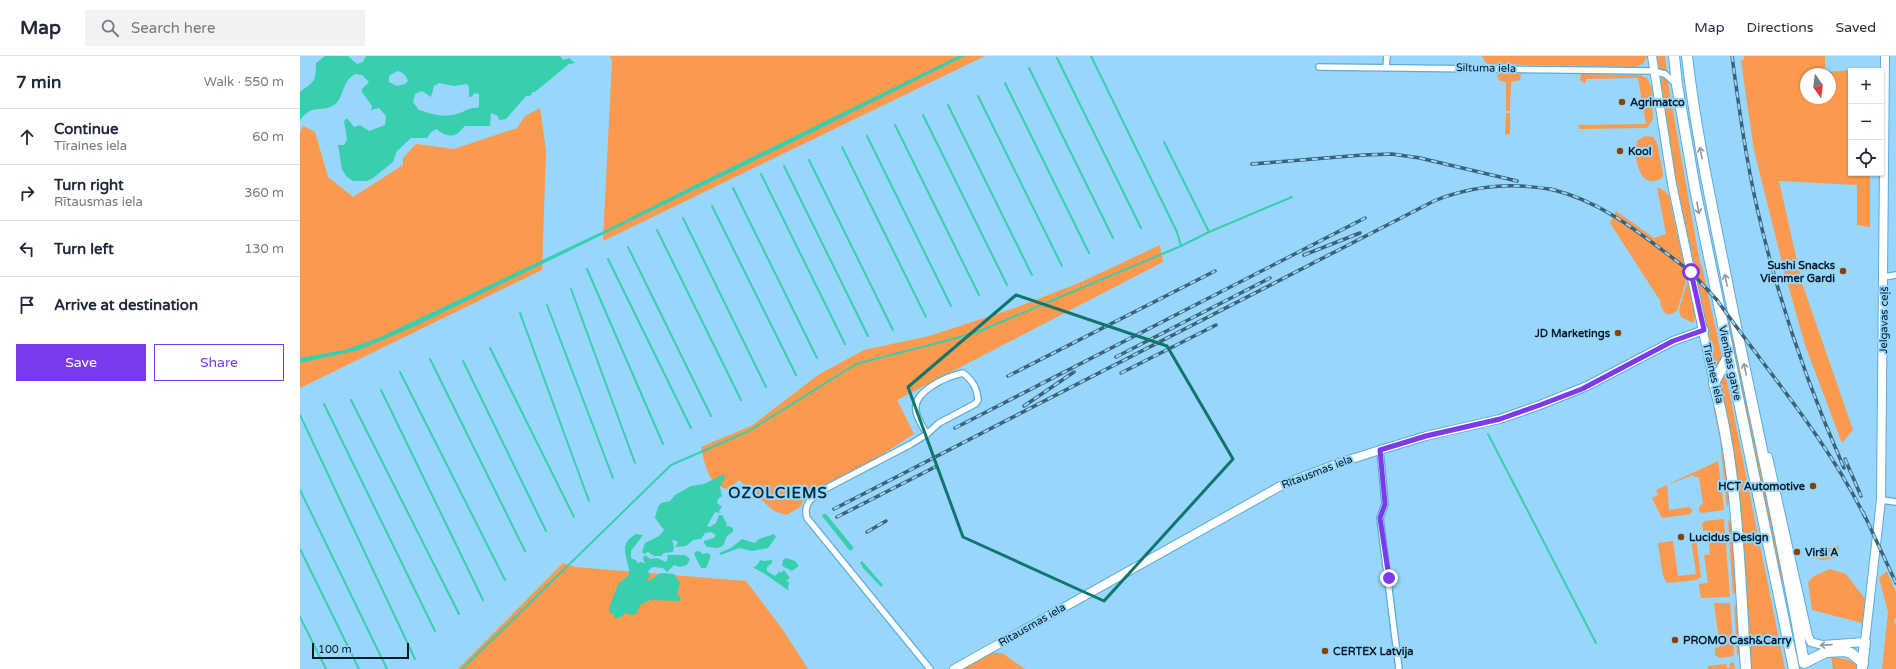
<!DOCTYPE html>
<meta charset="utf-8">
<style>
:root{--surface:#fff;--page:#f2f2f3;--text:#1f2937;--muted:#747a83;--line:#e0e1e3;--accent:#7c3aed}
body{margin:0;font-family:"Varela Round",sans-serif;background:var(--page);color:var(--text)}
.controls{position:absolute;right:12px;top:12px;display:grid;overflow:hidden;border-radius:0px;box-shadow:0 1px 3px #0004}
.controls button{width:36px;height:36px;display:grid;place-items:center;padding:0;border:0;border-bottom:1px solid var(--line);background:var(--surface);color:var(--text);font:20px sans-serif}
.compass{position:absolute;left:1500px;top:12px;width:36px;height:36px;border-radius:50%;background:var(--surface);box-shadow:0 1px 3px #0004;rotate:166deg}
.scale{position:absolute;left:12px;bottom:10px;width:97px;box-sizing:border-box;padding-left:4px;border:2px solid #031b29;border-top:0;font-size:11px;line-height:14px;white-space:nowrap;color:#031b29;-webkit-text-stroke:3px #98d6fb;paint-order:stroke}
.stop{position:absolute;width:12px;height:12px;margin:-9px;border:3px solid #7c3aed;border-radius:50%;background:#fff}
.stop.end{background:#7c3aed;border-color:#fff;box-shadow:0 1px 4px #0008}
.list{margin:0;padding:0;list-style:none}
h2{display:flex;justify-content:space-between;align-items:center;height:52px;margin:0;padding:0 16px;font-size:17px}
h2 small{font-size:13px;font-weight:400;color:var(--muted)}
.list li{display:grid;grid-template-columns:26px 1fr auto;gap:12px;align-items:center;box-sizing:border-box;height:56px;padding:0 16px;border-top:1px solid var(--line)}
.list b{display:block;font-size:15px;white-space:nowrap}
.list p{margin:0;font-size:13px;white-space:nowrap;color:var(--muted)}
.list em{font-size:13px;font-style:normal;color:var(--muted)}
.actions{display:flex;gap:8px;padding:12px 16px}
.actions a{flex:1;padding:9px 0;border:1px solid var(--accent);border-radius:0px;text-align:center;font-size:14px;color:var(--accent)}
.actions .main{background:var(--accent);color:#fff}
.icon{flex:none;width:22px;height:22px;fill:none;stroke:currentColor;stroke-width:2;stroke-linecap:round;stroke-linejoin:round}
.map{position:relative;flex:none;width:1596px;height:613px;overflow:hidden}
header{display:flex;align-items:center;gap:24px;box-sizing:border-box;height:56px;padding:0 20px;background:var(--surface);border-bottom:1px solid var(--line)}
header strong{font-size:19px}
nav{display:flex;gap:22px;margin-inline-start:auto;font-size:14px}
.search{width:280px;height:36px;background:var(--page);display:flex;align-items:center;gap:10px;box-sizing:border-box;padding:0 14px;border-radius:0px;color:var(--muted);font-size:15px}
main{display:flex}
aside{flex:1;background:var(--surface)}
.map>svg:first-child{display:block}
.green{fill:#fb994f;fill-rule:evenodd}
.water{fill:#38cfaf;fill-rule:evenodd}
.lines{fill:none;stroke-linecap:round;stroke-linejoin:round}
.stream{stroke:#38cfaf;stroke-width:2}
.street-casing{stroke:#5cacd8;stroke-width:8}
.secondary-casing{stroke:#5cacd8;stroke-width:10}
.highway-casing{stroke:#5cacd8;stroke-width:12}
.street{stroke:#fff;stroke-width:5.5}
.secondary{stroke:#fff;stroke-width:8}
.highway{stroke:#fff;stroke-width:10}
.rail-casing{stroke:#3c6279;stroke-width:3.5}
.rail{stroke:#98d6fb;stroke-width:2;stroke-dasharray:6;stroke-linecap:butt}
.oneway{stroke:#8e989f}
.route{stroke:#7c3aed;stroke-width:5}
.marked{fill:none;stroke:#0f766e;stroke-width:3;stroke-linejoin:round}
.poi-dot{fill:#834309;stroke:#98d6fb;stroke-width:1.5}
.labels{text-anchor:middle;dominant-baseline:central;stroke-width:4;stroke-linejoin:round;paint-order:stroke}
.street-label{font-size:11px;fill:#031b29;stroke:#98d6fb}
.poi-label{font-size:11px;font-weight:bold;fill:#031b29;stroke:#98d6fb;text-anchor:start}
.district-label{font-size:15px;font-weight:bold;letter-spacing:1px;fill:#002e43;stroke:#98d6fb}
</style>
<header>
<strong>Map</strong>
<div class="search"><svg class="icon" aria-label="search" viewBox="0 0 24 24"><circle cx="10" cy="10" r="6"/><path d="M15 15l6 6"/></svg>Search here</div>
<nav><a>Map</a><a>Directions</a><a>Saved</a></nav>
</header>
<main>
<aside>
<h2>7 min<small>Walk · 550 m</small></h2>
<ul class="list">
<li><svg class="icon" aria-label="ahead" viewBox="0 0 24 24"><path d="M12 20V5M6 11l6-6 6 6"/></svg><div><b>Continue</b><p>Tīraines iela</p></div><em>60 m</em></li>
<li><svg class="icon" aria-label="right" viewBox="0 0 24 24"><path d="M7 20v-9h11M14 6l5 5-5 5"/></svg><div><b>Turn right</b><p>Rītausmas iela</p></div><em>360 m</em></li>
<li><svg class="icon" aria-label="left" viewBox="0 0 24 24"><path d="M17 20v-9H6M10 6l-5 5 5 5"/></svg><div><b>Turn left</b></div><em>130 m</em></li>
<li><svg class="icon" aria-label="arrive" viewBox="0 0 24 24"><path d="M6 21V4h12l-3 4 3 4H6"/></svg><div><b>Arrive at destination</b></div></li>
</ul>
<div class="actions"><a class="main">Save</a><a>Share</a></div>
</aside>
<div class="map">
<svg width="1596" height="613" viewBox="0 0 1596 613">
<rect width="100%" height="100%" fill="#98d6fb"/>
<g class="green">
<polygon points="310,0 685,0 303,185 312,4"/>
<polygon points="1182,0 1347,0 1343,8 1334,11 1189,8 1186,7"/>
<polygon points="1357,0 1365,0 1368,27 1400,207 1402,210 1425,315 1485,613 1450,613 1425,352 1396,225 1397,215 1395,212 1376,125"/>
<path d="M 1444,0 L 1525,0 L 1525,16 L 1571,13 L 1571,15 L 1551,15 L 1551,117 L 1570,117 L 1570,171 L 1557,169 L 1557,129 L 1479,125 L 1502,227 L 1553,374 L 1542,387 L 1505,289 L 1484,214 L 1454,94 L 1441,5 L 1444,3 ZM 1506,18 L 1530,18 L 1530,42 L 1506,42 Z"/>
<polygon points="1199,17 1221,18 1220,24 1211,26 1210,55 1206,55 1206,26 1200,25 1197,20"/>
<polygon points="1281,18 1340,19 1347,22 1352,33 1353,63 1347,72 1279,73 1279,69 1346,68 1338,22 1286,23 1286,27 1284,27 1280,24"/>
<polygon points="240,52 246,95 242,214 0,332 0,75 3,70 15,76 28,121 53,141 103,109 103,102 116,88 154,93 217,72 225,60"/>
<polygon points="1206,57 1210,57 1210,77 1208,79 1205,78"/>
<path d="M 1345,80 L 1353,81 L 1357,87 L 1363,118 L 1362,122 C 1339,136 1333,100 1337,85 Z"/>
<polygon points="1357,131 1365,135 1369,140 1387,222 1377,255 1369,259 1364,256 1360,248 1361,246 1310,167 1316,155 1354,182 1366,178"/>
<path d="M 860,189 L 863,206 L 597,344 L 614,378 L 583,398 L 504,444 L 499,452 L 486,459 L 474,455 L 439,424 L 428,433 C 408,430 405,408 401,391 L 453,369 L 518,319 L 564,294 L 629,280 L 712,253 L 779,227 Z"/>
<polygon points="1388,223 1396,260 1393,267 1381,261 1379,254"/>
<polygon points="1425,260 1431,269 1486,528 1480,521"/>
<polygon points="1413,350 1415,351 1422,383 1429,446 1427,452 1420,383"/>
<polygon points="1418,405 1424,454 1402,457 1399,455 1399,451 1403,448 1399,421 1395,421 1393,419 1367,429 1369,454 1389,451 1392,454 1391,458 1362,462 1352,442 1358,439 1356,434"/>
<polygon points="1424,463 1430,541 1401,542 1399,528 1408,527 1404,499 1410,498 1407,474 1403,475 1402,468 1405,465"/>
<polygon points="1428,463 1431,468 1436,535 1433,539"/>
<polygon points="1396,481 1401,521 1396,524 1367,527 1363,520 1358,487 1373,485 1378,520 1396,518 1391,482"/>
<polygon points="1539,490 1538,501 1523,504 1517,503 1525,500 1524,493"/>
<polygon points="263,507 275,511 446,525 483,574 508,613 158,613"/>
<polygon points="1530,513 1546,518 1565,543 1562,567 1512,554 1508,526 1514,520"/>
<polygon points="1587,515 1596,537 1596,562 1594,564 1596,569 1596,613 1582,613 1588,556 1579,522"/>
<polygon points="1414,547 1430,547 1434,600 1420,602 1415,599 1415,592 1420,591"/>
<path d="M 1434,547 C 1439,555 1440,587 1439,597 L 1437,600 Z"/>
<polygon points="691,597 702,597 725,613 662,613"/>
<polygon points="1531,600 1557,606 1556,613 1533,613"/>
<polygon points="1434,606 1435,613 1408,613 1408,610 1426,608 1427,612 1430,612 1430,607"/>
</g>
<g class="water">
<path d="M 25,0 L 48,0 L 57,8 L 63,6 L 66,0 L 260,0 L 263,4 L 269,2 L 275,7 L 269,8 L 235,36 L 233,36 L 230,40 L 226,40 L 206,63 L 199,64 L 198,60 L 191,57 L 190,70 L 165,70 C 162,72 161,75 158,77 C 151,82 143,79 137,73 L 131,76 L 127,82 L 111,82 L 97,95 L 93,106 L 73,122 L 67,125 L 53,125 L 47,121 L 42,114 L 38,89 L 44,89 L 47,84 L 44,65 L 47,62 L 54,71 L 60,69 L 69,75 L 85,69 L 86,60 L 79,52 L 71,54 L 72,50 L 62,36 L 62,33 L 69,26 L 62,19 L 55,18 C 41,26 44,43 34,49 C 19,58 15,46 0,64 L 0,36 C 14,25 16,27 16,7 ZM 97,15 C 103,16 106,19 108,25 L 105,28 L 97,30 L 89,26 L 89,20 ZM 139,27 L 154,30 L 167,28 L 169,31 L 169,41 L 171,41 L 175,37 L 179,38 L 179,49 L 178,52 C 168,51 165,56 157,58 C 143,62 132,58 119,54 L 113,46 L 115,38 L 122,35 L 131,41 L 134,30 Z"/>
<polygon points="658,0 665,0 509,78 113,271 59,294 0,307 0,302 44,294 78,282 312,171 395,129"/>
<polygon points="424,418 425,420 420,431 422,440 418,443 417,447 422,451 419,455 421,457 415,456 407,470 410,471 416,467 419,459 422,459 427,468 426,470 429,470 433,472 433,476 427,480 423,490 417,492 407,491 404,487 404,485 414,482 416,479 411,476 405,477 401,483 393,484 386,490 375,491 378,487 377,485 372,484 374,491 373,496 364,497 361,500 354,500 348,496 344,498 342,496 345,487 359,480 364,474 355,462 358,451 361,447 370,445 375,439 391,430 404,428"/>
<polygon points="523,458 526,458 554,492 550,495 522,460"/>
<path d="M 336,478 L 343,479 L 331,495 L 331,502 L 337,505 L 337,507 L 342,506 L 345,508 L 343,502 L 345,499 L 350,503 L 357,502 L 366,506 L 368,502 L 367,499 L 385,499 L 390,503 L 387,509 L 380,511 L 374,509 L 367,516 L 363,512 L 353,511 L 348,515 L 350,519 L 347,526 L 361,517 L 374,518 L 380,527 L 377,537 L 381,543 L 380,545 L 351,544 L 341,548 L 336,558 L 332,559 L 325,557 L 320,562 L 315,562 L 313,558 L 310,557 L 309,552 L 318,528 L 329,519 C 331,506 315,489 336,478 Z"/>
<polygon points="474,478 476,481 468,492 452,495 439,492 421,499 419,497 431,492 442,483 455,487 459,483"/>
<polygon points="396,495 401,496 402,498 408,497 411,500 406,512 401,512 394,498"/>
<polygon points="486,502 495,505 499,510 492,515 482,510 483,504"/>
<path d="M 460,504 L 464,505 L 472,504 L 472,507 L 467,511 L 467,515 L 475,520 L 480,515 L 481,517 L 484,514 L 490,522 L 486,525 L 489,526 L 488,533 L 489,535 C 483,531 458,512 453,512 L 458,508 Z"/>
<polygon points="562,505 583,529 581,531 563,512 560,506"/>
</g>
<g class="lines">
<g class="stream">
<polyline points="791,0 877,176 881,190"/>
<polyline points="757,2 841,172"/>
<polyline points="729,12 813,182"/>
<polyline points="705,27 789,197"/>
<polyline points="678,40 762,210"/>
<polyline points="648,49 732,219"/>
<polyline points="623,59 707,229"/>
<polyline points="595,69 679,239"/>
<polyline points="567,80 651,250"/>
<polyline points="864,86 909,176"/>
<polyline points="542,91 626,261"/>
<polyline points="509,104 593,274"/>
<polyline points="484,110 568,280"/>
<polyline points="461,118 545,288"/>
<polyline points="433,132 517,302"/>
<polyline points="412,150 496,319"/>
<polyline points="383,162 466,331"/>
<polyline points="357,174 441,344"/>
<polyline points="328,191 411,360"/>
<polyline points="308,203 391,372"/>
<polyline points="287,213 363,388"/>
<polyline points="271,233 335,407"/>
<polyline points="247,249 313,422"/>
<polyline points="220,257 289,445"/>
<polyline points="190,292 274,461"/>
<polyline points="130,303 225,495"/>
<polyline points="163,305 246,475"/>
<polyline points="100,316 205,524"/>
<polyline points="81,334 183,544"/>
<polyline points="51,344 159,558"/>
<polyline points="24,348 135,575"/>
<polyline points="0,359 115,603"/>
<polyline points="1188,378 1296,587"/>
<polyline points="0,434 87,613"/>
<polyline points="0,493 59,613"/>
<polyline points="0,561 26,613"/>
<polyline points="162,613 371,409 449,375 556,308 649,284 680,275 881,190 909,176 992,141"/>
</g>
<g class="street-casing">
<g id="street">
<polyline points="1019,11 1353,15 1365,18 1376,28"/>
<polyline points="1086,11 1087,0"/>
<polyline points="1584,221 1596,219"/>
<path d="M 627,378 C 623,371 617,363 616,355 C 612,335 648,320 663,317 C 673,325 677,332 678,344 L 675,348 L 639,367 L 627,378 L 611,388 L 523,434 C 511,442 503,448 507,462 L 630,613"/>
<polyline points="1080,394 1085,448 1080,462 1099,613"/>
<polyline points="1581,444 1596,446"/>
</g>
</g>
<g class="secondary-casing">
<g id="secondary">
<polyline points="1352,0 1372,128 1414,327"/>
<polyline points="1468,401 1508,580 1511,586 1522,589 1565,586 1581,444 1585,0"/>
<polyline points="654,613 984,428 1039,407 1080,394 1126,380 1200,363 1240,349 1287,330 1373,285 1404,274"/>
</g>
</g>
<g class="highway-casing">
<g id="highway">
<polyline points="1374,0 1377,29 1395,133 1494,613"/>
<path d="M 1387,0 C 1395,71 1410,141 1424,211 C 1450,343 1481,474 1504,607 L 1526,596 L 1545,595 L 1551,597 L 1563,607"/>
<path d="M 1429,299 L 1414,327 C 1439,420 1439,518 1446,613"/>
<polyline points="1562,611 1565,586"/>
</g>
</g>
<use href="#street" class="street"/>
<use href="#secondary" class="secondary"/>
<use href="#highway" class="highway"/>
<g class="rail-casing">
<g id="rail">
<path d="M 1432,0 C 1439,52 1446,104 1458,156 C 1478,243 1508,330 1544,412"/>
<polyline points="952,108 1063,99 1092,98 1120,102 1217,125"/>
<path d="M 1250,133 C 1306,146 1347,183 1391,216 L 1417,244 C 1467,315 1526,382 1565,461"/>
<polyline points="1004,199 1060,177"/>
<polyline points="816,301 970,222"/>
<polyline points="821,317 916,269"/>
<polyline points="708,320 915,215"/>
<polyline points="724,350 774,316"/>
<polyline points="655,372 1065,162"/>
<polyline points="1545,403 1561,440"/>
<path d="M 534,453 L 1134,145 C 1174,129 1213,126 1255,134"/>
<polyline points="1563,456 1596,527"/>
<polyline points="537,461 635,411"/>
<polyline points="567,476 586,465"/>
</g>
</g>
<use href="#rail" class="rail"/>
</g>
<defs><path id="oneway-shaft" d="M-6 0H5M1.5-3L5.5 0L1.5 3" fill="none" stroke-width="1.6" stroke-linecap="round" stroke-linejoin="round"/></defs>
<g class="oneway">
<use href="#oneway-shaft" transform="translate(1401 97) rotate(-100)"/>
<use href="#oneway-shaft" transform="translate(1398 152) rotate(79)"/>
<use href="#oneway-shaft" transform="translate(1426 224) rotate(-101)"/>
<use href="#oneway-shaft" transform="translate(1445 313) rotate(-102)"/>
<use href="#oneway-shaft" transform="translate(1526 589) rotate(176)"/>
</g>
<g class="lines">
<polyline class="route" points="1089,522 1080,462 1085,448 1080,394 1126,380 1200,363 1240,349 1282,333 1373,285 1404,274 1391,216"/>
</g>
<path class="marked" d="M 716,239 L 867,290 L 933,403 L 804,545 L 663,481 L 608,331 Z"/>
<g class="poi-dot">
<circle cx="1322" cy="46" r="4"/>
<circle cx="1320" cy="95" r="4"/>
<circle cx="1543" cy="215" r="4"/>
<circle cx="1318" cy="277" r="4"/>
<circle cx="1513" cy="430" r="4"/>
<circle cx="1381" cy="481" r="4"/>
<circle cx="1497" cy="496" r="4"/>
<circle cx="1375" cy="584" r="4"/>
<circle cx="1025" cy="595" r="4"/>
</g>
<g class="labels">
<g class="street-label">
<text transform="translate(1186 12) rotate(1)">Siltuma iela</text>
<text transform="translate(1584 264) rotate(-89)">Jelgavas ceļš</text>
<text transform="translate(1430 307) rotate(78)">Vienības gatve</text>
<text transform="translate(1413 317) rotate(77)">Tīraines iela</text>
<text transform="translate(1017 416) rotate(-21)">Rītausmas iela</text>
<text transform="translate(732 569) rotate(-30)">Rītausmas iela</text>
</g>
<g class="poi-label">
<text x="1330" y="46">Agrimatco</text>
<text x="1328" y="95">Kool</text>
<text x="1535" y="209" text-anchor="end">Sushi Snacks<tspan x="1535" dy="13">Vienmer Gardi</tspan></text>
<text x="1310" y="277" text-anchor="end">JD Marketings</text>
<text x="1505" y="430" text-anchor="end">HCT Automotive</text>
<text x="1389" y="481">Lucidus Design</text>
<text x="1505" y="496">Virši A</text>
<text x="1383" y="584">PROMO Cash&amp;Carry</text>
<text x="1033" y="595">CERTEX Latvija</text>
</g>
<g class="district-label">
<text x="478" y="437">OZOLCIEMS</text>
</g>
</g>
</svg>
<div class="controls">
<button>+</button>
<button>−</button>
<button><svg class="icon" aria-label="locate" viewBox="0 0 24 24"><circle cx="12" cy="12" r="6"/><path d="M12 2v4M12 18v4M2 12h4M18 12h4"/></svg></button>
</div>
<svg class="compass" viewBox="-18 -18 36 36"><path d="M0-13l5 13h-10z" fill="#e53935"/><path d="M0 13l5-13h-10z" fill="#747a83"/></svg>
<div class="scale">100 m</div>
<div class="stop" style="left:1391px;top:216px"></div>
<div class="stop end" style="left:1089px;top:522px"></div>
</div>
</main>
